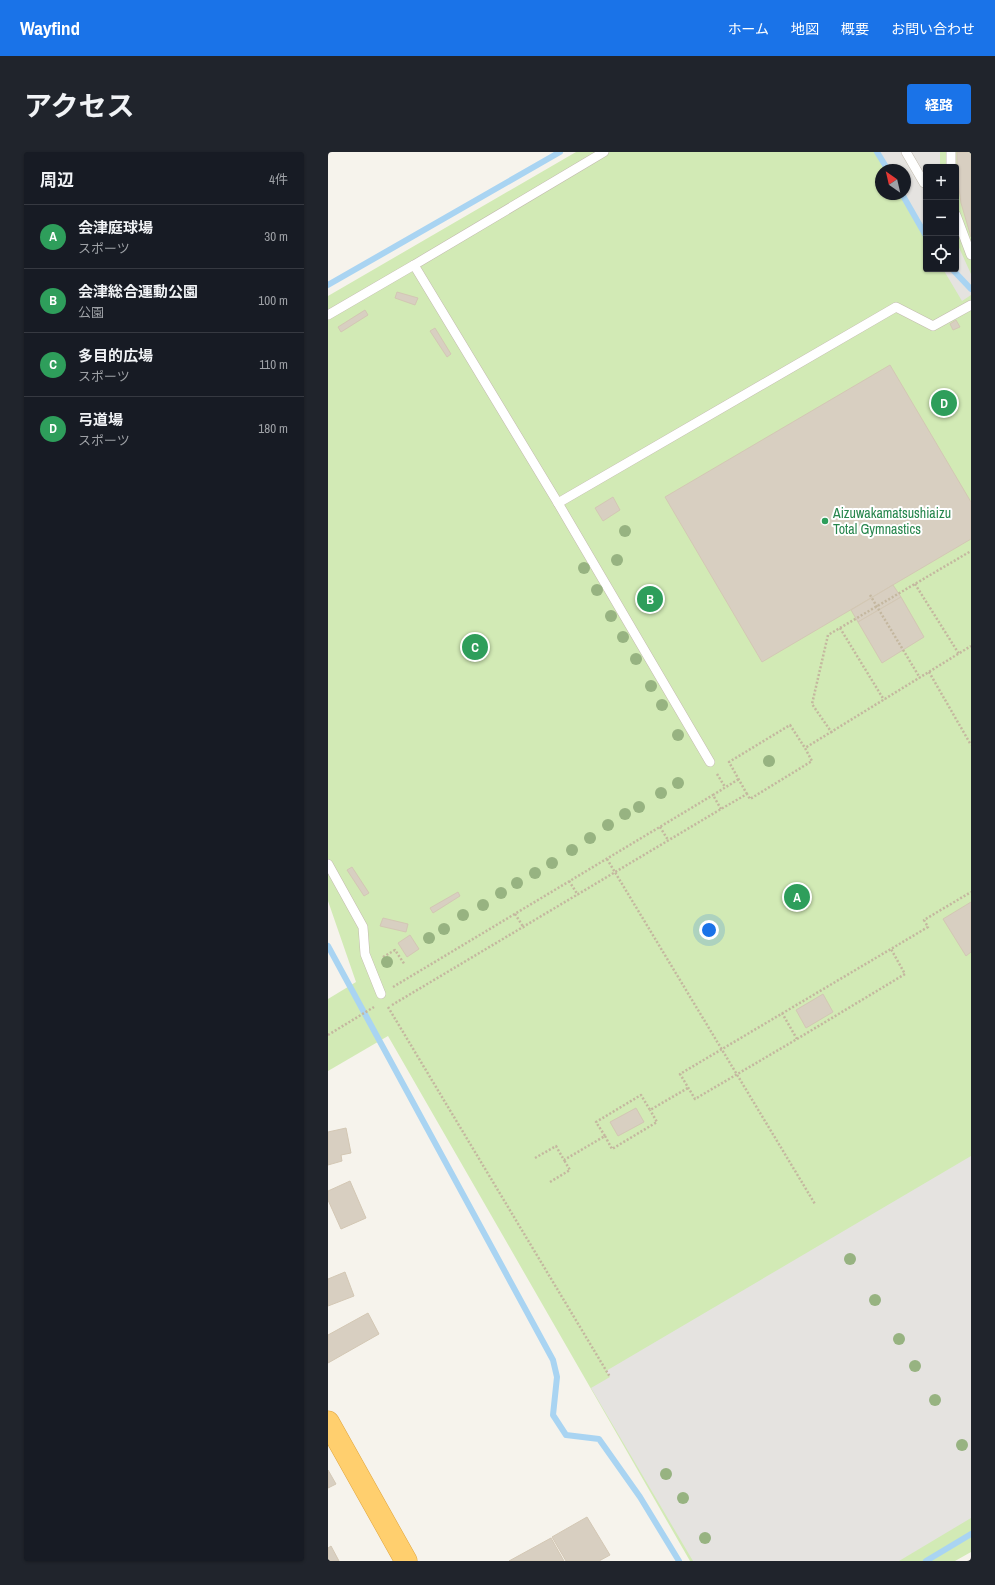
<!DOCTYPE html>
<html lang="ja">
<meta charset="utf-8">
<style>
:root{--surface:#171b24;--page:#20242c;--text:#f1f3f6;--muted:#9ea1a6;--line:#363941;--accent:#1a73e8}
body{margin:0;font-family:"Archivo Narrow","Noto Sans JP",sans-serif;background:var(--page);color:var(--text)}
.controls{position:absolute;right:12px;top:12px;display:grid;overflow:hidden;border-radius:4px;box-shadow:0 1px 3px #0004}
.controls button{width:36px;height:36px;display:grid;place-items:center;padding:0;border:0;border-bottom:1px solid var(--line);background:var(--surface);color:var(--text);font:20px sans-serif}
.compass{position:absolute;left:547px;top:12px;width:36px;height:36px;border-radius:50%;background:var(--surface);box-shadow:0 1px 3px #0004;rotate:326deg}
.you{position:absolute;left:381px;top:778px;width:14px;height:14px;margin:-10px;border:3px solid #fff;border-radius:50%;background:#1a73e8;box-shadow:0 0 0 6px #1a73e833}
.badge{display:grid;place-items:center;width:26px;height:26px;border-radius:50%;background:var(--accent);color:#fff;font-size:13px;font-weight:700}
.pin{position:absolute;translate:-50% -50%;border:2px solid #fff;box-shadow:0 1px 4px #0006}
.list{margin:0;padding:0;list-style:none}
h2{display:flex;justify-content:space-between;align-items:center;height:52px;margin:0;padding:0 16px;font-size:17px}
h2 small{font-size:13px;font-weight:400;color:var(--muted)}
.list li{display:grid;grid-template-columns:26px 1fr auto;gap:12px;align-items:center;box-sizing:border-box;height:64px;padding:0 16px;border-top:1px solid var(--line)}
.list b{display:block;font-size:15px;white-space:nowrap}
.list p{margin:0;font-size:13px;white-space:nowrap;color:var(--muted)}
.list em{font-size:13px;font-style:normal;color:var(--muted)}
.icon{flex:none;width:22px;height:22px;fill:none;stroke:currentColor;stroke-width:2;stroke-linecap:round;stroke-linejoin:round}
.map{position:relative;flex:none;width:643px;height:1409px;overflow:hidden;border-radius:4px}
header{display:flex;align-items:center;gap:24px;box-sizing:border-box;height:56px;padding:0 20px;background:var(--accent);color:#fff}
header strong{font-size:19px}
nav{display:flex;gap:22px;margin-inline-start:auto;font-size:14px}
.intro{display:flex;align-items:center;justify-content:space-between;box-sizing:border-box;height:96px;padding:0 24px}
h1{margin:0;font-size:28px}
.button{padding:10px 18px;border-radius:4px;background:var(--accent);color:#fff;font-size:14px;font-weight:700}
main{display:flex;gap:24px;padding:0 24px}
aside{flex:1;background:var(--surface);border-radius:4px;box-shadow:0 1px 3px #0004}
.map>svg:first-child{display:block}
.green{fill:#d2eab5;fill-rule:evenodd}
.parking{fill:#e5e3e0}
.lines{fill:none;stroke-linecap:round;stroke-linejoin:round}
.stream{stroke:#a9d4f2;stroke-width:6}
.building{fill:#d8cfc1;stroke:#d3c7b4}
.lane-casing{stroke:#c2bbae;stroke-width:10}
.highway-casing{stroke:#e0a43c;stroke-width:23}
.path{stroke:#c4b79f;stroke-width:2.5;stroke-dasharray:2 2;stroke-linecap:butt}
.lane{stroke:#fff;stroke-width:9}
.highway{stroke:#ffcf6e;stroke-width:22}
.tree{fill:#97b381}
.leisure-dot{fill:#2e9e5b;stroke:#fff;stroke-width:1.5}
.labels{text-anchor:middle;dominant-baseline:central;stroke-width:4;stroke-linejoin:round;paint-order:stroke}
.leisure-label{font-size:14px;fill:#27864d;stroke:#fff;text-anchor:start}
</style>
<header>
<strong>Wayfind</strong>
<nav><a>ホーム</a><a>地図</a><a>概要</a><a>お問い合わせ</a></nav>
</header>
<div class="intro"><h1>アクセス</h1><a class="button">経路</a></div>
<main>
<aside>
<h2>周辺<small>4件</small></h2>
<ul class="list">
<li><span class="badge" style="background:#2e9e5b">A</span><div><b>会津庭球場</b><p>スポーツ</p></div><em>30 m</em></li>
<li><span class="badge" style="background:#2e9e5b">B</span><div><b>会津総合運動公園</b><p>公園</p></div><em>100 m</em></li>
<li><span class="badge" style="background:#2e9e5b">C</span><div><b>多目的広場</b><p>スポーツ</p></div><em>110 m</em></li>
<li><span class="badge" style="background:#2e9e5b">D</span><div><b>弓道場</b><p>スポーツ</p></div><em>180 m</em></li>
</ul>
</aside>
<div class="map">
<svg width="643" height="1409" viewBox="0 0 643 1409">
<rect width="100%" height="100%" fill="#f6f3ec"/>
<path class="green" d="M 248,0 L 643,0 L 643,1400 L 627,1409 L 362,1409 L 60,884 L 0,919 L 0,847 L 28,830 L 0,749 L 0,144 ZM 598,15 L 628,15 L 628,117 L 598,117 ZM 553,18 L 577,18 L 577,42 L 553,42 Z"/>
<g class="parking">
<polygon points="548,0 612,0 612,15 598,15 598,87 572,42 577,42 577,18 558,18"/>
<polygon points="628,89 643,122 643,143 634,149 615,117 628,117"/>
<polygon points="643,1004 643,1366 571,1409 365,1409 263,1236 282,1225 278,1219"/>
</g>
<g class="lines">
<g class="stream">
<polyline points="549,0 560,18"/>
<polyline points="574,42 598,84"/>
<polyline points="624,117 643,137"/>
<polyline points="0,133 232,0"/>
<polyline points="0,794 225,1208 229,1225 225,1263 238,1283 271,1287 312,1345 351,1409"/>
<polyline points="598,1409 643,1382"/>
</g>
</g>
<g class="building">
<polygon points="629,0 643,0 643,85 633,51 629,22"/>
<polygon points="69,140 90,146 87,153 67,146"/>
<polygon points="37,158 40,163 13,180 10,175"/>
<polygon points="628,168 632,175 625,178 622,172"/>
<polygon points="107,176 123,202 119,205 102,179"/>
<polygon points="562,213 643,350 643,387 434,510 337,345"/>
<polygon points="285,345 292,358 275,369 267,356"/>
<polygon points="565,433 573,445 530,470 523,458"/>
<polygon points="573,445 596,485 554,511 530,470"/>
<polygon points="24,715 41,741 36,744 19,718"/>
<polygon points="130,740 132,744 105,761 102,756"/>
<polygon points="643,750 643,800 638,804 615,767"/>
<polygon points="55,766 80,772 78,780 52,774"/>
<polygon points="82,783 91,797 79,805 70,791"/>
<polygon points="495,842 505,860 478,876 468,858"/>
<polygon points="308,956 316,970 290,984 282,970"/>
<polygon points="18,976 23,1001 13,1003 14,1009 0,1013 0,980"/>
<polygon points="22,1029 38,1066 13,1077 0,1048 0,1039"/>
<polygon points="17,1120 26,1144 0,1154 0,1127"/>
<polygon points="40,1161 51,1182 0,1211 0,1183"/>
<polygon points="0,1318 8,1332 0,1336"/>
<polygon points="259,1365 282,1403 271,1409 238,1409 224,1385"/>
<polygon points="223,1386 236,1409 181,1409"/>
<polygon points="3,1394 11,1409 0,1409 0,1396"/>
</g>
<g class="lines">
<g class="lane-casing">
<g id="lane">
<polyline points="578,0 596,31"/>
<polyline points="623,0 623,15"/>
<polyline points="628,63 643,103"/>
<polyline points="86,113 276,0"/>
<polyline points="0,163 86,113 230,351"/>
<polyline points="382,610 230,351 568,155 605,174 643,153"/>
<polyline points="0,712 35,775 37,802 53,842"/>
</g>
</g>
<g class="highway-casing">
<polyline id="highway" points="0,1270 78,1409"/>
</g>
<g class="path">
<polyline points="587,432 631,502"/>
<polyline points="542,443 592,526"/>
<polyline points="512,476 556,548"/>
<polyline points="601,520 643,593"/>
<polyline points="504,581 484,552 500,483 643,399"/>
<polyline points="389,622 397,635"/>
<polyline points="419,642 401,610 462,573 477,596"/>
<polyline points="393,657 385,643 411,627"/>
<polyline points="332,675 340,688"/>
<polyline points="279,707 487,1052"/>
<polyline points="241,729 250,743"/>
<polyline points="187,762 196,776"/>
<polyline points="55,805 67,798 77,813"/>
<polyline points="65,835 385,643"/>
<polyline points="64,853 393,657 419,642 422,647 484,609 477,596 643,494"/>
<polyline points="60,855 282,1225"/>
<polyline points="454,861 469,887 367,947 352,922 600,775 596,768 643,740"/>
<polyline points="0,883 46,855"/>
<polyline points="469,887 577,822 563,797"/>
<polyline points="277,984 284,997 329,970 322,958"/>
<polyline points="207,1006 228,994 236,1008 277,984 268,970 313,943 322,958 360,936"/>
<polyline points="222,1030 242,1018 236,1008"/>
</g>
<use href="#lane" class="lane"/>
<use href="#highway" class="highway"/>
</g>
<g class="tree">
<circle cx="297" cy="379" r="6"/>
<circle cx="289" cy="408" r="6"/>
<circle cx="256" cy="416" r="6"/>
<circle cx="269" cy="438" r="6"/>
<circle cx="283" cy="464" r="6"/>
<circle cx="295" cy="485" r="6"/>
<circle cx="308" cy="507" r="6"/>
<circle cx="323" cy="534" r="6"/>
<circle cx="334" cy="553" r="6"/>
<circle cx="350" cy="583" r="6"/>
<circle cx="441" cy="609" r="6"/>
<circle cx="350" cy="631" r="6"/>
<circle cx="333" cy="641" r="6"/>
<circle cx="311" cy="655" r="6"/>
<circle cx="297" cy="662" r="6"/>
<circle cx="280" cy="673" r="6"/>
<circle cx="262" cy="686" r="6"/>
<circle cx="244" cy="698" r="6"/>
<circle cx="224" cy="711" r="6"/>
<circle cx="207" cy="721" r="6"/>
<circle cx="189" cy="731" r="6"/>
<circle cx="173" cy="741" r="6"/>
<circle cx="155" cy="753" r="6"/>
<circle cx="135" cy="763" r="6"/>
<circle cx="116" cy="777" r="6"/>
<circle cx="101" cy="786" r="6"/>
<circle cx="59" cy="810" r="6"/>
<circle cx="522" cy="1107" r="6"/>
<circle cx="547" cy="1148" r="6"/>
<circle cx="571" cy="1187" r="6"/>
<circle cx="587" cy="1214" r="6"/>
<circle cx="607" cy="1248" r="6"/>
<circle cx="634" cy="1293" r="6"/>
<circle cx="338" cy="1322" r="6"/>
<circle cx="355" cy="1346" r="6"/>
<circle cx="377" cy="1386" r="6"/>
</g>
<circle class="leisure-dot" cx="497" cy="369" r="4"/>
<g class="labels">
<g class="leisure-label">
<text x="505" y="361">Aizuwakamatsushiaizu<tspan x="505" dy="16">Total Gymnastics</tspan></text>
</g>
</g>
</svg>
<div class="controls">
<button>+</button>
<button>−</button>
<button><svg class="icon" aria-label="locate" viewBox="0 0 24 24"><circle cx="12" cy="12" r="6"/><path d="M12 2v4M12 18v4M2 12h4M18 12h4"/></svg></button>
</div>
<svg class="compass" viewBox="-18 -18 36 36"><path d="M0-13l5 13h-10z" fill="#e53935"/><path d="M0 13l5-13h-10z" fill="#9ea1a6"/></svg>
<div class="you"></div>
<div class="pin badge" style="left:469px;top:745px;background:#2e9e5b">A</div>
<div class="pin badge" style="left:322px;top:447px;background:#2e9e5b">B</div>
<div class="pin badge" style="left:147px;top:495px;background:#2e9e5b">C</div>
<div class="pin badge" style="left:616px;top:251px;background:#2e9e5b">D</div>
</div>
</main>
